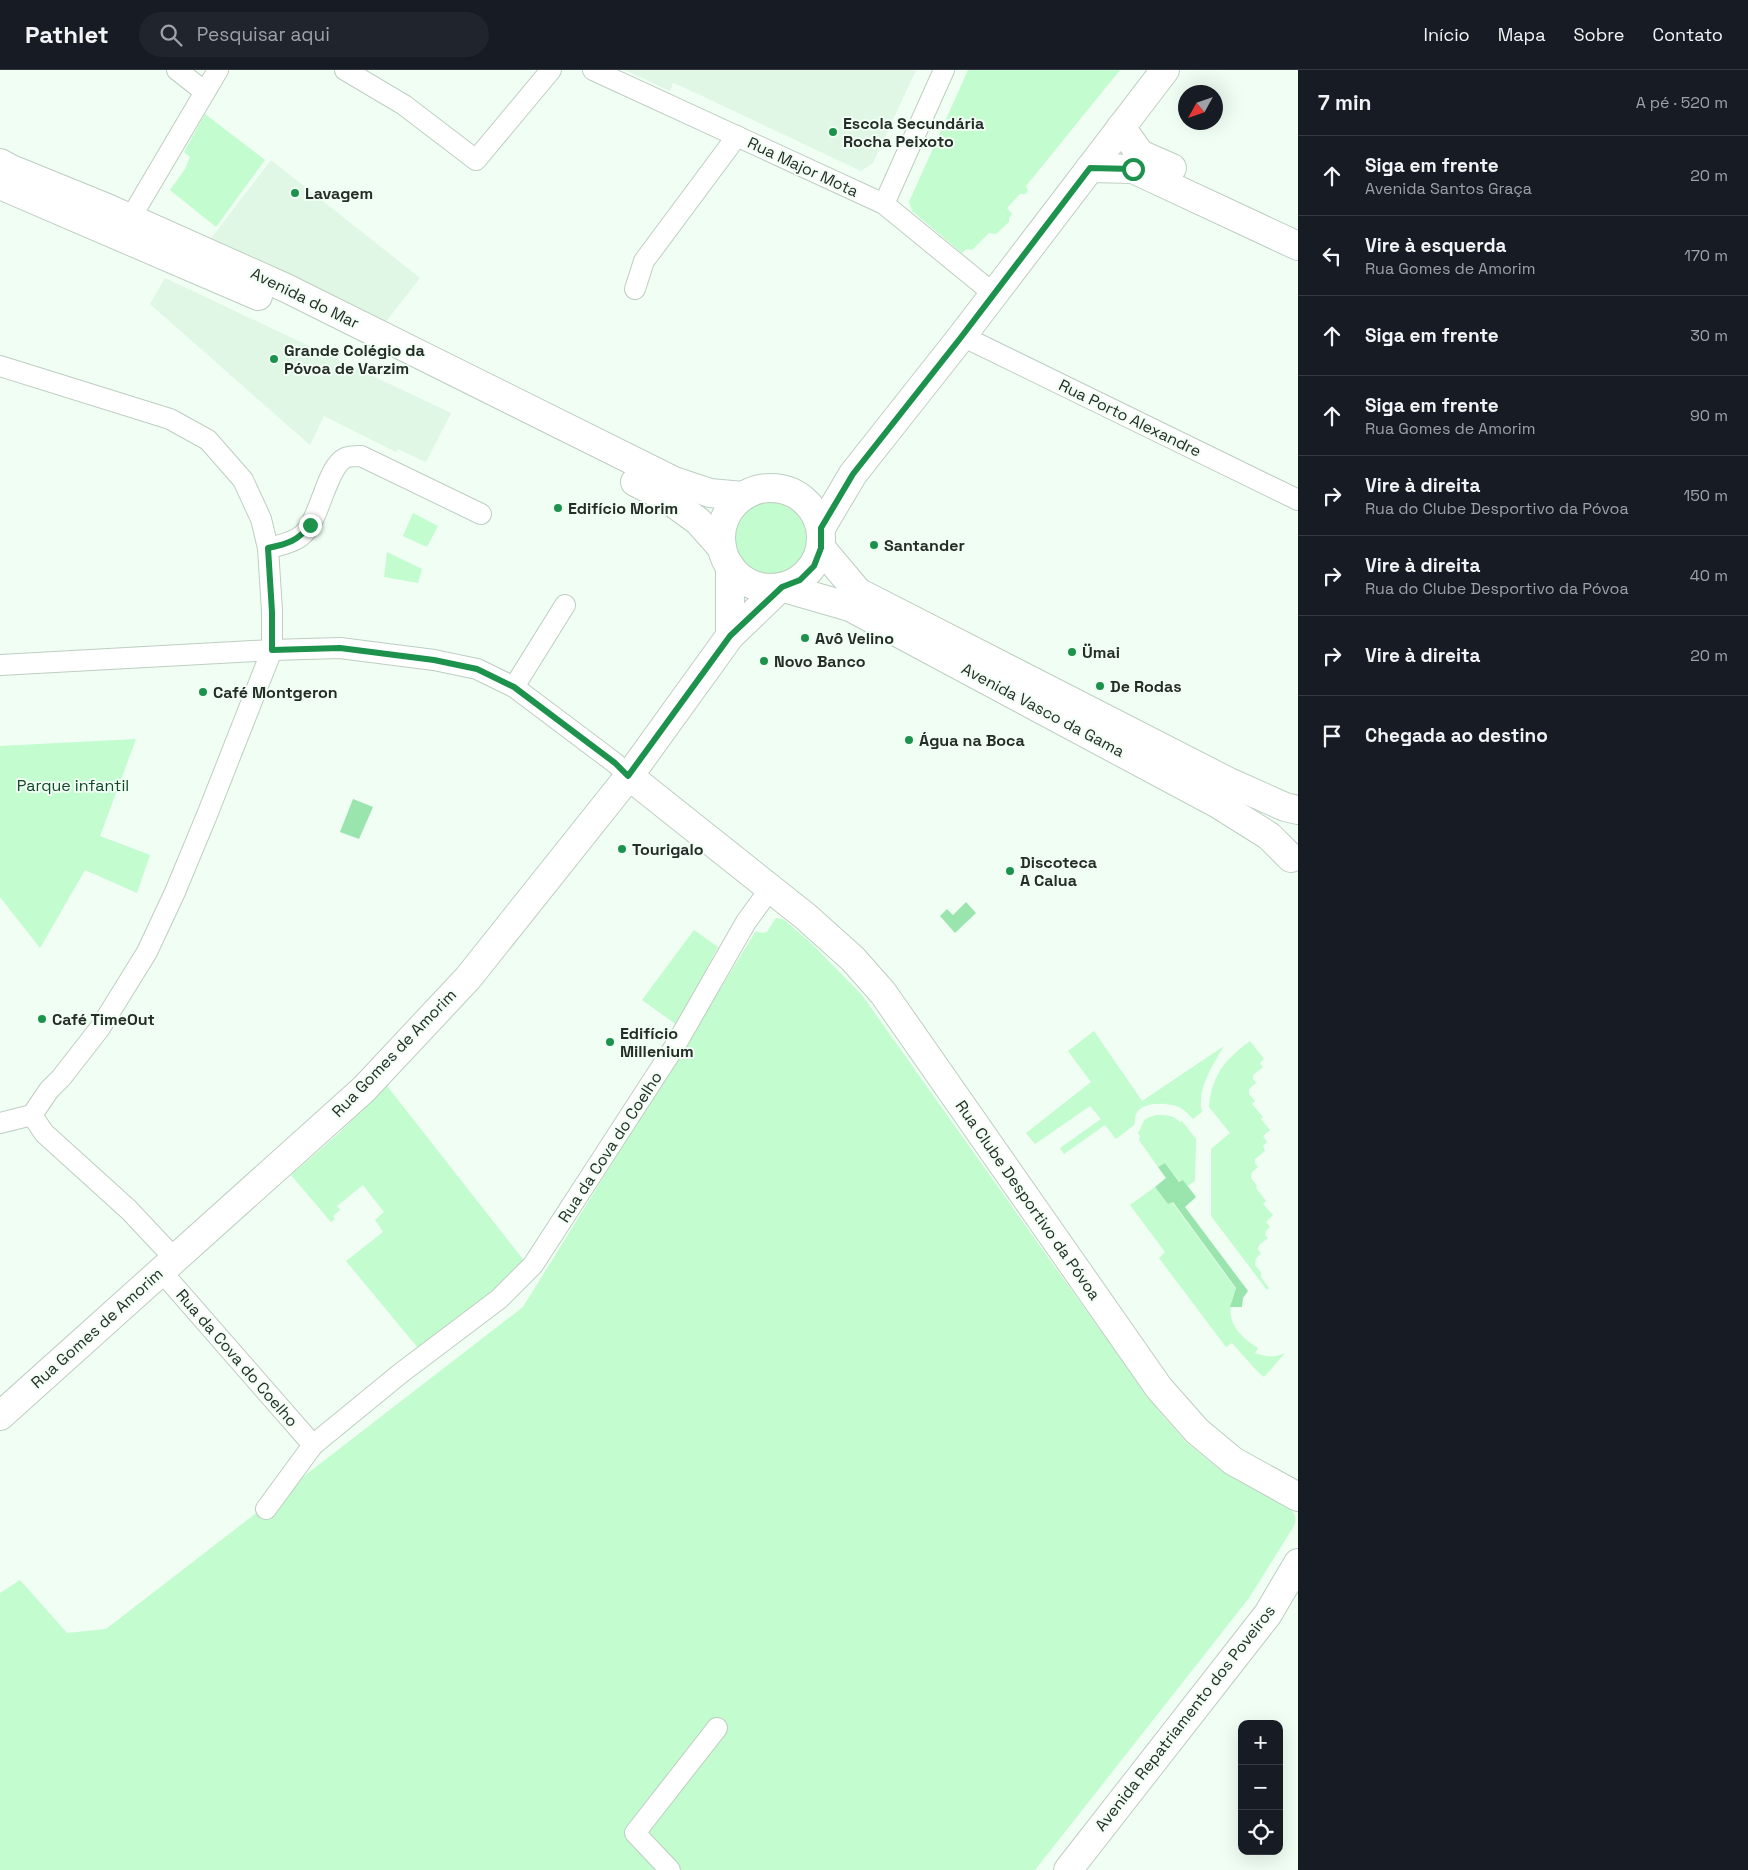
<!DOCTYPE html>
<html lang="pt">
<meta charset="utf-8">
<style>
:root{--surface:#171b24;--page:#20242c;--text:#f1f3f6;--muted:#9ea1a6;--line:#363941}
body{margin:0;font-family:"Space Grotesk",sans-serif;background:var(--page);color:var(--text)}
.controls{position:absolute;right:15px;bottom:15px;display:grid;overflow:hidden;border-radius:10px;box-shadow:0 5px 20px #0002}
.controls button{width:45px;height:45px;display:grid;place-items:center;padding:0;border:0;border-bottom:1px solid var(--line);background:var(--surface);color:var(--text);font:25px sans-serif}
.compass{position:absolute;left:1178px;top:15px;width:45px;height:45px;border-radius:50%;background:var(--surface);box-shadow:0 5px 20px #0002;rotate:230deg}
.stop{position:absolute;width:15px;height:15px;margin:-11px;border:4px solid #1d924d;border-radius:50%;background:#fff}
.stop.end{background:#1d924d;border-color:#fff;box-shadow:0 1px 5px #0008}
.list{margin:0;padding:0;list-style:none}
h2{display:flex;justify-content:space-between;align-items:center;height:65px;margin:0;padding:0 20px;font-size:21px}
h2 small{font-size:16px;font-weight:400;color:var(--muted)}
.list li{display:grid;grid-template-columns:32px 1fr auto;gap:15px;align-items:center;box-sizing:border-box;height:80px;padding:0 20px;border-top:1px solid var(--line)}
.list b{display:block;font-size:19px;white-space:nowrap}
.list p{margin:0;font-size:16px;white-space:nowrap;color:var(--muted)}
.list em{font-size:16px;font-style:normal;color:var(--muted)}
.icon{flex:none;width:28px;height:28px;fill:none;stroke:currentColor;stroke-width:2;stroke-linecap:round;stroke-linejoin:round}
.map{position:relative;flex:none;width:1298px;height:1800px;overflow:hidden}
header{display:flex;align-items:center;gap:30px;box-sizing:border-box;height:70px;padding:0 25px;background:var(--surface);border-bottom:1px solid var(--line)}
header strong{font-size:24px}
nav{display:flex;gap:28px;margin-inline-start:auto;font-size:18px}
.search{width:350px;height:45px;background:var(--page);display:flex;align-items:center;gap:12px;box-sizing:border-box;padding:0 18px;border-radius:28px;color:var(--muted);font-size:19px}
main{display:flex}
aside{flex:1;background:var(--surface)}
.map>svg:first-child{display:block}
.built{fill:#dff7e4}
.green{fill:#c2fccf}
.water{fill:#9ae4ad}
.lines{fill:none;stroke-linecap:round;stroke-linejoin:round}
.street-casing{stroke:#becec1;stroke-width:22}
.secondary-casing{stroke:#becec1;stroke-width:30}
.street{stroke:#fff;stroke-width:20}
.secondary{stroke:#fff;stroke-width:28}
.route{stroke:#1d924d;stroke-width:6}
.poi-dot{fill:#1d924d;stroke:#f0fef3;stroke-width:2}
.labels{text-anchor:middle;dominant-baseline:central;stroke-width:4;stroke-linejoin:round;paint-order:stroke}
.poi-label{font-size:16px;font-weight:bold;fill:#262d28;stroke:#f0fef3;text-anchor:start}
.street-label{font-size:16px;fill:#262d28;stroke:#f0fef3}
.park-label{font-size:16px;fill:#104725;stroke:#f0fef3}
</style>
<header>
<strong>Pathlet</strong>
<div class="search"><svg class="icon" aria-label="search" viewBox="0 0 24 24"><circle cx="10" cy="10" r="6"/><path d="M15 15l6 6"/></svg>Pesquisar aqui</div>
<nav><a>Início</a><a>Mapa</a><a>Sobre</a><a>Contato</a></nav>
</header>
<main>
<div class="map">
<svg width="1298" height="1800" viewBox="0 0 1298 1800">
<rect width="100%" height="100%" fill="#f0fef3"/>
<g class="built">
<polygon points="625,0 916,0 873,93 861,101 683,17 673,13 670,21"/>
<polygon points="271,90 420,208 384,254 209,171"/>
<polygon points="165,208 451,343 426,392 398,379 396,382 324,346 310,375 150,234"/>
</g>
<g class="green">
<polygon points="968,0 1120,0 1026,116 1028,121 1025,124 1020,124 1007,138 1012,144 1009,148 1009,152 996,164 989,163 972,180 966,179 962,183 912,141 909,132"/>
<polygon points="205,44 265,90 216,157 170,120 185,99 190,87 184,82"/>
<circle cx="772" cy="466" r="40"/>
<polygon points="413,443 438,456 427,477 403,466"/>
<polygon points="387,482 422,499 418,513 384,507"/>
<polygon points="136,669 100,766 150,785 137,823 85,800 40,878 0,827 0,676"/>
<path d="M 776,848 L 783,849 L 810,872 L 862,925 L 1047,1186 L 1158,1340 L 1186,1372 L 1219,1399 L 1286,1434 C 1293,1441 1298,1446 1294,1456 L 1249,1528 L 1035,1800 L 0,1800 L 0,1523 L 20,1510 L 67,1563 L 106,1559 L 523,1237 L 756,861 L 761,863 L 767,862 Z"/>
<polygon points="694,860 718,877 677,955 642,930"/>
<path d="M 1094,961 L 1142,1031 L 1224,976 C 1212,996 1197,1018 1202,1042 L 1193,1049 C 1189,1045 1186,1041 1181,1038 C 1170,1033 1143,1030 1136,1044 C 1135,1047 1135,1052 1134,1055 L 1116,1069 L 1105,1055 L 1064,1084 L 1060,1078 L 1101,1049 L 1090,1036 L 1035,1074 L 1026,1063 L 1091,1012 L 1068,981 Z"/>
<path d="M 1250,971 L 1264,989 L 1260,993 L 1263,997 L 1253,1005 L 1253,1009 L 1256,1013 L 1249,1019 L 1249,1024 L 1255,1031 L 1252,1034 L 1263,1047 L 1261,1049 L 1270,1060 L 1263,1066 L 1267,1072 L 1263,1076 L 1265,1081 L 1255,1089 L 1255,1093 L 1258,1097 L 1252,1102 L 1251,1108 L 1257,1116 L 1256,1118 L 1266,1131 L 1263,1134 L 1273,1145 L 1266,1152 L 1270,1157 L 1266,1161 L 1265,1165 L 1268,1168 L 1259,1175 L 1258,1179 L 1261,1184 L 1256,1188 L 1255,1195 L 1261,1202 L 1261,1207 L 1269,1218 L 1267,1220 L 1211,1146 L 1211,1079 L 1230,1063 L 1209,1037 C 1212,1004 1225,990 1250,971 Z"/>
<polygon points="387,1016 525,1192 475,1238 418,1278 346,1191 383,1162 375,1150 384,1142 363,1115 337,1136 340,1140 333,1146 335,1149 331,1152 291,1105 338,1064"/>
<path d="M 1157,1045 C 1167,1045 1173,1045 1180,1052 L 1182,1051 L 1196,1069 L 1195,1111 L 1188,1116 L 1183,1110 L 1180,1112 L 1165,1093 L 1158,1097 L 1139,1070 L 1140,1066 L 1138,1063 C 1146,1050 1140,1049 1157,1045 Z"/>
<path d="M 1155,1117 L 1168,1134 L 1172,1132 L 1236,1219 C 1223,1246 1234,1263 1258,1278 L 1255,1283 C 1267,1287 1274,1288 1285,1283 L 1264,1307 L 1256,1300 L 1232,1273 L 1226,1277 L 1159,1188 L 1165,1182 L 1130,1135 Z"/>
</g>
<g class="water">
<polygon points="353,729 373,737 359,769 340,762"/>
<polygon points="966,832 976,843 955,863 940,846 947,839 953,845"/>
<polygon points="1165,1093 1179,1112 1183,1110 1196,1127 1185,1137 1248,1221 1243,1228 1242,1237 1230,1237 1236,1218 1173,1132 1168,1134 1155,1117 1166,1108 1158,1097"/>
</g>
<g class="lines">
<g class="street-casing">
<g id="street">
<polyline points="177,0 205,22"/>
<polyline points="345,0 404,35 476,90 551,0"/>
<polyline points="593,0 884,134 994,224"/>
<polyline points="884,134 944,0"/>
<polyline points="130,149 218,0"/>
<polyline points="635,219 644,191 737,66"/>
<polyline points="962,266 1298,430"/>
<polyline points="0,296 170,349 208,370 243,410 261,449 268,478 272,541 272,580 340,578 434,590 477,599 514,617 615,693 629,706"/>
<path d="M 268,478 C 278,476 292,473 301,466 C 320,452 326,397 345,388 C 349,386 356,386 361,386 L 481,444"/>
<polyline points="0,595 272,580 207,745 175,822 147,882 100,958 61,1008 49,1020 32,1045 0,1053"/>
<polyline points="514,617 565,535"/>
<polyline points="32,1045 44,1063 129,1140 175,1189"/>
<polyline points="161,1201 313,1375"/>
<polyline points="266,1439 313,1375 401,1303 499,1229 533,1195 675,976 746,852 770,819"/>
<polyline points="670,1800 635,1763 717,1658"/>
</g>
</g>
<g class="secondary-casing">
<g id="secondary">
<polyline points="1121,57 1140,84 1172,98"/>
<polyline points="0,93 11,99 107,138 286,218 674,411 710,423 743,426"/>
<polyline points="1090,98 1133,99 1298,176"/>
<polyline points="0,115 258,226"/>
<polyline points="635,412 665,427 698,451 722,478"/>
<circle cx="771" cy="468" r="50"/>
<polyline points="821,458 853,404 962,266 1165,0"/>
<polyline points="821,478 858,522 1229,712 1285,737 1298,740"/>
<polyline points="730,496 730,566"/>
<polyline points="781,517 850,537 1218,734 1269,766 1291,788"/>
<polyline points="629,706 805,846 853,889 883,923 1159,1318 1197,1361 1233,1391 1298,1427"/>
<polyline points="0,1346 364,1019 468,908 629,706 730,566 781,517"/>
<polyline points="1068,1800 1268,1544 1298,1493"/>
</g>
</g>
<use href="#street" class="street"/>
<use href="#secondary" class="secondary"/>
</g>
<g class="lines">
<path class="route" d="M 310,455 C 298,471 287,474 268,478 L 272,542 L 272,580 L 340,578 L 434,590 L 477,599 L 514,617 L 615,693 L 628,706 L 730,566 L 782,517 L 800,510 L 814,496 L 821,478 L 821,458 L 853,404 L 962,266 L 1090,98 L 1133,99"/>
</g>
<g class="poi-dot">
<circle cx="833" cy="62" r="5"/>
<circle cx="295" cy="123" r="5"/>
<circle cx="274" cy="289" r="5"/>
<circle cx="558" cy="438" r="5"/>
<circle cx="874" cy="475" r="5"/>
<circle cx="805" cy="568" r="5"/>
<circle cx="1072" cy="582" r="5"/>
<circle cx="764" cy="591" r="5"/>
<circle cx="1100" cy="616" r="5"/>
<circle cx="203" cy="622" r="5"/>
<circle cx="909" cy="670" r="5"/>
<circle cx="622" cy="779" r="5"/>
<circle cx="1010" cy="801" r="5"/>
<circle cx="42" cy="949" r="5"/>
<circle cx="610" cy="972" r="5"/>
</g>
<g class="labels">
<g class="poi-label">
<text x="843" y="53">Escola Secundária<tspan x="843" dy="18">Rocha Peixoto</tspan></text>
<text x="305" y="123">Lavagem</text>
<text x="284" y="280">Grande Colégio da<tspan x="284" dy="18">Póvoa de Varzim</tspan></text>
<text x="568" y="438">Edifício Morim</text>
<text x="884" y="475">Santander</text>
<text x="815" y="568">Avô Velino</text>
<text x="1082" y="582">Ümai</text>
<text x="774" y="591">Novo Banco</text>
<text x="1110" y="616">De Rodas</text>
<text x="213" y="622">Café Montgeron</text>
<text x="919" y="670">Água na Boca</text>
<text x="632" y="779">Tourigalo</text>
<text x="1020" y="792">Discoteca<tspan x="1020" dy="18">A Calua</tspan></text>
<text x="52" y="949">Café TimeOut</text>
<text x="620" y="963">Edifício<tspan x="620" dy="18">Millenium</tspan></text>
</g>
<g class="street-label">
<text transform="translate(803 97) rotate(25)">Rua Major Mota</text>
<text transform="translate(305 228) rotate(26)">Avenida do Mar</text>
<text transform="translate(1130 348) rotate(26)">Rua Porto Alexandre</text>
<text transform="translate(1043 640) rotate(28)">Avenida Vasco da Gama</text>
<text transform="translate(394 983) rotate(-46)">Rua Gomes de Amorim</text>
<text transform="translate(610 1077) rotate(-57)">Rua da Cova do Coelho</text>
<text transform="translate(1028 1130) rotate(55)">Rua Clube Desportivo da Póvoa</text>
<text transform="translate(97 1258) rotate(-42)">Rua Gomes de Amorim</text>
<text transform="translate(237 1288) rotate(49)">Rua da Cova do Coelho</text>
<text transform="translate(1185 1648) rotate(-52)">Avenida Repatriamento dos Poveiros</text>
</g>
<g class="park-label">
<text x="73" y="715">Parque infantil</text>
</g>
</g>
</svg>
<div class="controls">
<button>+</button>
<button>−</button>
<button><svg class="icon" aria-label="locate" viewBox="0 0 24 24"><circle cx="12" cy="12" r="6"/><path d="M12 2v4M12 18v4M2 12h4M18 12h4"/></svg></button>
</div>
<svg class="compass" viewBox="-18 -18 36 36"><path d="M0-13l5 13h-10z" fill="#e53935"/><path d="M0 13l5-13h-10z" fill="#9ea1a6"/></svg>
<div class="stop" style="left:1133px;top:99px"></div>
<div class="stop end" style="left:310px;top:455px"></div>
</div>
<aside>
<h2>7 min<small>A pé · 520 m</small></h2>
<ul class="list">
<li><svg class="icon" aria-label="ahead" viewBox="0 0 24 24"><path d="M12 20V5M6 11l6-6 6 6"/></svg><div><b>Siga em frente</b><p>Avenida Santos Graça</p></div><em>20 m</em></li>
<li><svg class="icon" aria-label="left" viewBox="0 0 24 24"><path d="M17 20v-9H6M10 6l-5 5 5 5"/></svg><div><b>Vire à esquerda</b><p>Rua Gomes de Amorim</p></div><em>170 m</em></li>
<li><svg class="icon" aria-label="ahead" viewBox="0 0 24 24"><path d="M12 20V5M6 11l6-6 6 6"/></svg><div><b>Siga em frente</b></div><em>30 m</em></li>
<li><svg class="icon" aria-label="ahead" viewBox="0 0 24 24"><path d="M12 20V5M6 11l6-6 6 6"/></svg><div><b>Siga em frente</b><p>Rua Gomes de Amorim</p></div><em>90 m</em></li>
<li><svg class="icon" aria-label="right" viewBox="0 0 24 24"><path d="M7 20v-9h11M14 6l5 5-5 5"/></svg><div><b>Vire à direita</b><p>Rua do Clube Desportivo da Póvoa</p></div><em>150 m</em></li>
<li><svg class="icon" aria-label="right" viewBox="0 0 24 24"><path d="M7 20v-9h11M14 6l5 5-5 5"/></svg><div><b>Vire à direita</b><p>Rua do Clube Desportivo da Póvoa</p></div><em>40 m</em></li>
<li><svg class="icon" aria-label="right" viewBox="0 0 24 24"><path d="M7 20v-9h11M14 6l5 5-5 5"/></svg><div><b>Vire à direita</b></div><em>20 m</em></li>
<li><svg class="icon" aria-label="arrive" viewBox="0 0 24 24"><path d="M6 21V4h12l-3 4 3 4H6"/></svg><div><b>Chegada ao destino</b></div></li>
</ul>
</aside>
</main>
